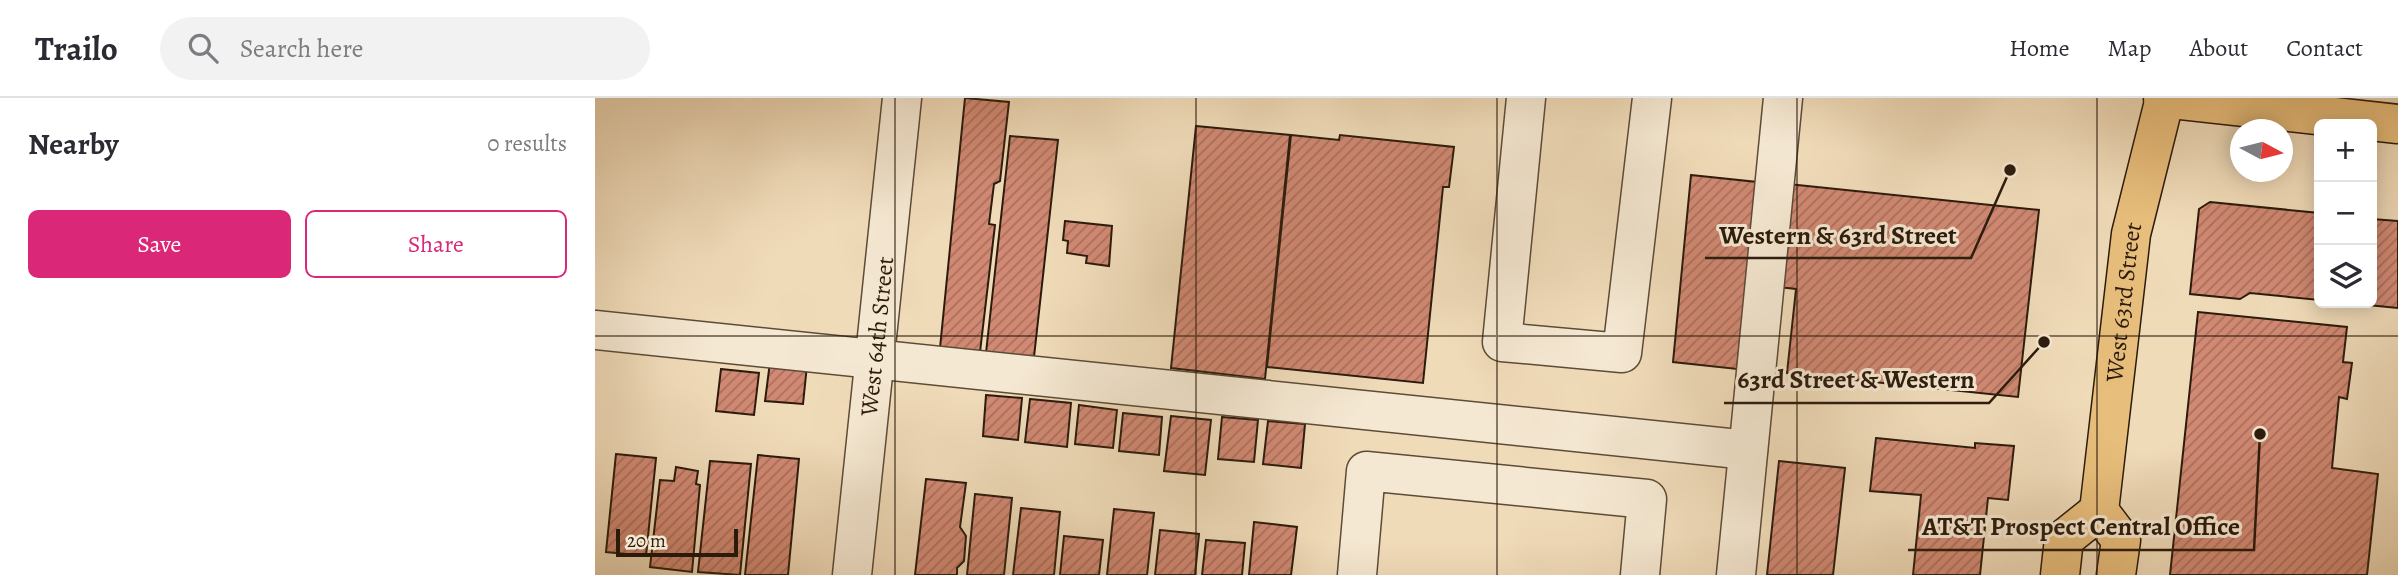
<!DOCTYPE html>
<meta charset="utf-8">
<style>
:root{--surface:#fff;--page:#f2f2f3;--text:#2b2b33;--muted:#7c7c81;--line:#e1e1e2;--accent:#db2777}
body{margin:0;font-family:Alegreya,serif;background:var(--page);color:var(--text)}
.controls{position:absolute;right:21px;top:21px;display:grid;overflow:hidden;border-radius:10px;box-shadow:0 4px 18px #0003}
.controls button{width:63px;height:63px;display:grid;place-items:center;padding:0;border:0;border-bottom:2px solid var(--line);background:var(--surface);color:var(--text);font:35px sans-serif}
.compass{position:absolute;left:1635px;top:21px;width:63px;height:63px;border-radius:50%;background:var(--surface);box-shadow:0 4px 18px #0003;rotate:97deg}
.scale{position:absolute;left:21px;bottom:18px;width:122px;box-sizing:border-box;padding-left:7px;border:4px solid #2b1b0c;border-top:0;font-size:19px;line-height:24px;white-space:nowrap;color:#2b1b0c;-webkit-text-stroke:5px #f5e8d2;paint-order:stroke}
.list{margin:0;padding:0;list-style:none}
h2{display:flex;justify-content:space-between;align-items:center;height:91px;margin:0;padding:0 28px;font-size:30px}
h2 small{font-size:23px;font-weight:400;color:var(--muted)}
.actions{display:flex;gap:14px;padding:21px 28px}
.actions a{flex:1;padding:16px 0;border:2px solid var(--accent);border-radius:10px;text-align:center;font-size:24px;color:var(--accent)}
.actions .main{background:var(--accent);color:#fff}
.icon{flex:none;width:38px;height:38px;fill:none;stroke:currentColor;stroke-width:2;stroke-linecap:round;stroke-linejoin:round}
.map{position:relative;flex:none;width:1803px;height:477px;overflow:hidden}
header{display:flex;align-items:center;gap:42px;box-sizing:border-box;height:98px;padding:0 35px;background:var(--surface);border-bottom:2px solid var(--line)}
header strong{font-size:33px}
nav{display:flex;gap:38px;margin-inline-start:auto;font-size:24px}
.search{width:490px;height:63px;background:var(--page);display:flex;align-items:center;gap:18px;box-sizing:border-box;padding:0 24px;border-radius:38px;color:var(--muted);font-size:26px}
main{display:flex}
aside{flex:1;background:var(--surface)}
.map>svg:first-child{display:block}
.building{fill:url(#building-hatch);stroke:#2b1b0c;stroke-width:2}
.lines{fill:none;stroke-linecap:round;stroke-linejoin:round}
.minor-casing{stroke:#5c4b37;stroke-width:41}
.major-casing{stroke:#2b1b0c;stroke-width:41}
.minor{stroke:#f5e8d2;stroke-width:38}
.major{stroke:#e8be7c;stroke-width:38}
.grid{fill:none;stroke:#2b1b0c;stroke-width:2;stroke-opacity:0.55}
.labels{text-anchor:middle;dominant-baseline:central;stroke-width:6;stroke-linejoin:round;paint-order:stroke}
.street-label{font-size:24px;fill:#2b1b0c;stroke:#f5e8d2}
.leader{fill:none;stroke:#2b1b0c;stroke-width:2.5}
.callout-dot{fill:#2b1b0c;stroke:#f5e8d2;stroke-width:2.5}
.callout-label{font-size:26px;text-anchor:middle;font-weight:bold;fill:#2b1b0c;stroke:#f5e8d2;stroke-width:6;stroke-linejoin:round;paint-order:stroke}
</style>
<header>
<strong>Trailo</strong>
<div class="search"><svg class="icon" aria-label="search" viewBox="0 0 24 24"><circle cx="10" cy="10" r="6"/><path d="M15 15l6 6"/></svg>Search here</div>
<nav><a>Home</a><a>Map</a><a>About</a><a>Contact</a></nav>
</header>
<main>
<aside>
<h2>Nearby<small>0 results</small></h2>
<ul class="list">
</ul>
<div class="actions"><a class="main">Save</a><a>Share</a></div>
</aside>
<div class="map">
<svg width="1803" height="477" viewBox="0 0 1803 477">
<defs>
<pattern id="building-hatch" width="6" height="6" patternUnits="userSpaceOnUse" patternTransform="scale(1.75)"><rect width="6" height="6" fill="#d18973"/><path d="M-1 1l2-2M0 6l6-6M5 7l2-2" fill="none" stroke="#aa6f5d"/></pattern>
</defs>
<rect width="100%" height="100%" fill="#f0dbb9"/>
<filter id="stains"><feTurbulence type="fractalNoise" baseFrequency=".00286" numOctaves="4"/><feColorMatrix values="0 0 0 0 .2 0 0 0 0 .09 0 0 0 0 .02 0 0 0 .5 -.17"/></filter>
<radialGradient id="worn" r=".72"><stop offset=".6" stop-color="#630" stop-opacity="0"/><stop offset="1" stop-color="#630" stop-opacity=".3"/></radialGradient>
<g class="building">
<polygon points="370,0 414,4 405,83 399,86 394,126 400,127 385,254 345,250"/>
<polygon points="601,28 695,37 670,281 576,270"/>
<polygon points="696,37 744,42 745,37 859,49 854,89 848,89 828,285 672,269"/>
<polygon points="415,38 463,42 439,259 391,255"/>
<polygon points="1096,77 1162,84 1142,271 1078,264"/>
<polygon points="1193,86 1444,112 1423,299 1192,275 1201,191 1182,189"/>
<polygon points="1615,104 1724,115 1724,202 1655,195 1645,201 1595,196 1604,111"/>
<polygon points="1777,121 1803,123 1803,210 1752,205 1777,205"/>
<polygon points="470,123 517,128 514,168 491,165 492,158 472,155 473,143 468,142"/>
<polygon points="1603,214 1752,229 1748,264 1757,265 1752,301 1744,299 1737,370 1783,376 1772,477 1575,477"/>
<polygon points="175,264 212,267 208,306 170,303"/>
<polygon points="126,271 164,275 159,317 121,313"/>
<polygon points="391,297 427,300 423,342 388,338"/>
<polygon points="435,301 476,305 472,349 430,344"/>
<polygon points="484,307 522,312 518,350 480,346"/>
<polygon points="528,315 567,319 564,357 524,353"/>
<polygon points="576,318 616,322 610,377 569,373"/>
<polygon points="627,319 663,322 659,364 623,361"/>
<polygon points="673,323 710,326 706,370 668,366"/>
<polygon points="1281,340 1380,350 1380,345 1419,348 1413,402 1393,400 1385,477 1318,477 1326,397 1275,393"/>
<polygon points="21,356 61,360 51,458 11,454"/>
<polygon points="163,357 204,361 193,477 150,477"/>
<polygon points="115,363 156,366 145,477 103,474"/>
<polygon points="1184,363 1250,370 1238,477 1172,477"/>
<polygon points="81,369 103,373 101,386 105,387 97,474 55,469 65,382 79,383"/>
<polygon points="331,381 371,385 365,429 371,438 369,463 362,470 362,477 320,477"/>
<polygon points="380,396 417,400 409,477 372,477"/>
<polygon points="426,410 465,414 459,477 418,477"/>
<polygon points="519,411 559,415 552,477 512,477"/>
<polygon points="659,424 702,429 696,477 654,477"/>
<polygon points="565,432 604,436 600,477 560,477"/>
<polygon points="469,438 508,442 504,477 465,477"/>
<polygon points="611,442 650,445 647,477 607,477"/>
</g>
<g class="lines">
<g class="minor-casing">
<g id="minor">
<polyline points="931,0 907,244 1027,255 1057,0"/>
<polyline points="0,232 1153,352"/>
<path id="s1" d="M 257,477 L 307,0"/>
<polyline points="762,477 771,373 1052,401 1045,477"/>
<polyline points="1141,477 1188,0"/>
</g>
</g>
<g class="major-casing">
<g id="major">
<polyline points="1568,0 1803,26"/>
<polyline points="1465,477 1469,441 1504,413"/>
<path id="s2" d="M 1521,477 L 1526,442 L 1504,413 L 1536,136 L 1570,0"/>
</g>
</g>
<use href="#minor" class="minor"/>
<use href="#major" class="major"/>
</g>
<path class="grid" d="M 300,0 L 300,477M 601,0 L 601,477M 902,0 L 902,477M 1202,0 L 1202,477M 1502,0 L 1502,477M 0,238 L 1803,238"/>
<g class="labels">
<g class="street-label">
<text stroke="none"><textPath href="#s2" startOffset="282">West 63rd Street</textPath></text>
<text stroke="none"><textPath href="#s1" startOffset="240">West 64th Street</textPath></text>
</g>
</g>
<path class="leader" d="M1415 72L1376 160H1110M1449 244L1394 305H1129M1665 336L1659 452H1313"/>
<g class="callout-dot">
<circle cx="1415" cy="72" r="7"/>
<circle cx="1449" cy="244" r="7"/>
<circle cx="1665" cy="336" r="7"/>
</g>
<g class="callout-label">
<text x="1243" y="146">Western &amp; 63rd Street</text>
<text x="1261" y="290">63rd Street &amp; Western</text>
<text x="1486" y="437">AT&amp;T Prospect Central Office</text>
</g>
<rect width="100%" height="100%" filter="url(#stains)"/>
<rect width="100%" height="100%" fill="url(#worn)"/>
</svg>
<div class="controls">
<button>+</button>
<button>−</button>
<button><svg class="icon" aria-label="layers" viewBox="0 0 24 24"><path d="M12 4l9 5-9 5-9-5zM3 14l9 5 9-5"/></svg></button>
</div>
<svg class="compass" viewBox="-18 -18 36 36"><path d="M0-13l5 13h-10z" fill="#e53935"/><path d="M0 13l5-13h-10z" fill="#7c7c81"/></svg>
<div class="scale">20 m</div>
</div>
</main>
